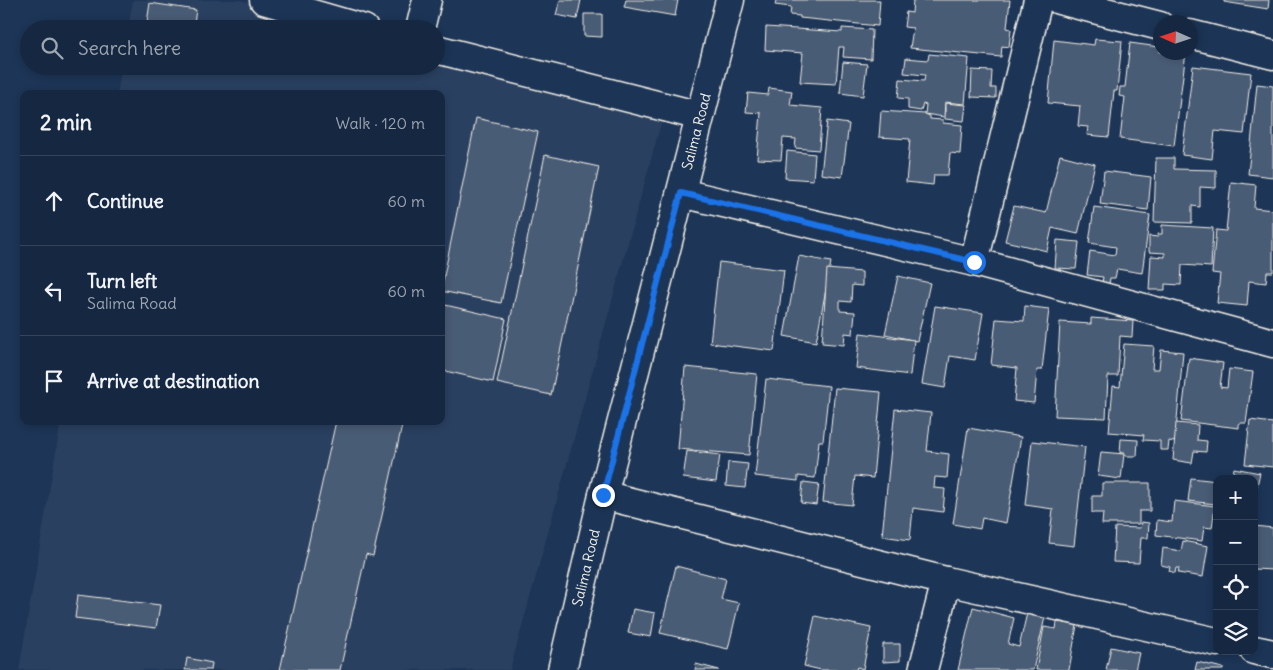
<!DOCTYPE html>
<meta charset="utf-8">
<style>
:root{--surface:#162841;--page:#1f3048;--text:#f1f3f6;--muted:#9ea6b1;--line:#35445a}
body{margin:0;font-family:Delius,sans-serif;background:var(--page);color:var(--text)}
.controls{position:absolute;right:15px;bottom:15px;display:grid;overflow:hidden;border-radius:10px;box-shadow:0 2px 8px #0003}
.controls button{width:45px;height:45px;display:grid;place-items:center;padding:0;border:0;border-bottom:1px solid var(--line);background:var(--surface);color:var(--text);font:25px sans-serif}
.compass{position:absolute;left:1153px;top:15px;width:45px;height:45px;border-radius:50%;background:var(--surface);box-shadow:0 2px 8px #0003;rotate:273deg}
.stop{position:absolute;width:15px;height:15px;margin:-11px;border:4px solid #1a73e8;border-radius:50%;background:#fff}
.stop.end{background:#1a73e8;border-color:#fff;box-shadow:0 1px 5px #0008}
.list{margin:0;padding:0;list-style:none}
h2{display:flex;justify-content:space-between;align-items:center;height:65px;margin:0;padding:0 20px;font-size:21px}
h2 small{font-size:16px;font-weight:400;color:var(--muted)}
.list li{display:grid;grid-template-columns:32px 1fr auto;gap:15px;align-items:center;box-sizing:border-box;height:90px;padding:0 20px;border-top:1px solid var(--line)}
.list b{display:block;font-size:19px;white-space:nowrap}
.list p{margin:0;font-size:16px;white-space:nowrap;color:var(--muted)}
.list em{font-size:16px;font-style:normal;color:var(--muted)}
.icon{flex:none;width:28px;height:28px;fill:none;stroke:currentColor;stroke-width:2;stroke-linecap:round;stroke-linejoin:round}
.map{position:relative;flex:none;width:1273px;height:670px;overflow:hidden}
.search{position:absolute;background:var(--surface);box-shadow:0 2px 8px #0003;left:20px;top:20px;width:425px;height:55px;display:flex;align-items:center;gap:12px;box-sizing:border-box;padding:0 18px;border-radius:28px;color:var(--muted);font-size:19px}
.panel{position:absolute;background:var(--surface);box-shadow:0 2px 8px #0003;left:20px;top:90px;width:425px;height:335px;border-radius:10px}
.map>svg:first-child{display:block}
.built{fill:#2a4060}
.building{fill:#485b74;stroke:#f4f1e8}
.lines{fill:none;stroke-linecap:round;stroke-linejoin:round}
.minor-casing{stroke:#f4f1e8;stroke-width:31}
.minor{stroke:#1d3557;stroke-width:28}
.route{stroke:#1a73e8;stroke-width:6}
.labels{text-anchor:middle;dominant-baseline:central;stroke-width:4.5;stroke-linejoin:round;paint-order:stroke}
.street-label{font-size:14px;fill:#f4f1e8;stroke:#1d3557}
</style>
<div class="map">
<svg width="1273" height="670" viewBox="0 0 1273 670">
<rect width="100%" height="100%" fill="#1d3557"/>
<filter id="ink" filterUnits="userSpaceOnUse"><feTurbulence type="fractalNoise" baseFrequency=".02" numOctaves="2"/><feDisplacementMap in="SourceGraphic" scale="10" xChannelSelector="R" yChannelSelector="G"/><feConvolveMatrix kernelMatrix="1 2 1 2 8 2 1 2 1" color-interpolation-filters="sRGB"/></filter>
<g filter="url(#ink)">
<g class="built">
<polygon points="133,0 240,0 341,29 128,29"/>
<polygon points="436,56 662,120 510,670 19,670 61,421 441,421 441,94 117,94 122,66 436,66"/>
</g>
<g class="building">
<polygon points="560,0 581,0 577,19 556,15"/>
<polygon points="626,0 678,0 675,16 624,7"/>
<polygon points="776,0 880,0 878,26 800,18 800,16 790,15 791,7 775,5"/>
<polygon points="913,0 1010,0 1007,28 1011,29 1009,47 1002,46 1001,57 910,48 913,28 904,27 906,12 912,13"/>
<polygon points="1224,0 1269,0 1268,9 1224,2"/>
<polygon points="150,3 196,10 193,29 146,29"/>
<polygon points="584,14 602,14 602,37 584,36"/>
<polygon points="241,19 281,23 281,29 240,29"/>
<polygon points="766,27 842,32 842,28 872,30 871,59 843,57 844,47 839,47 836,84 800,82 803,53 765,50"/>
<polygon points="1095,39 1122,41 1117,91 1114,91 1109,137 1087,135 1088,127 1078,126 1080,106 1048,103 1054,40 1094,45"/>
<polygon points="1160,39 1160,52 1186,52 1174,146 1120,139 1125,97 1119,96 1120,87 1125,87 1130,43 1159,47"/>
<polygon points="929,54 969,58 965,104 945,102 944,117 925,114 926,105 923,104 921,111 908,109 908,99 898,98 900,79 924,81 925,75 904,73 906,58 928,60"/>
<polygon points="843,62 867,64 863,96 840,93"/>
<polygon points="1193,66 1251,73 1244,134 1215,131 1212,159 1182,155"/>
<polygon points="972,70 992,71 991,88 996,88 996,98 971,97"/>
<polygon points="1257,84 1273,86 1273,177 1248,174"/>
<polygon points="769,88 792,91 790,105 822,108 819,150 795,148 796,139 783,138 781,160 757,159 761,113 746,112 748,93 768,95"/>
<polygon points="945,103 966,105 964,121 945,119"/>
<polygon points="881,111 925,114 930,116 930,119 943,120 943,123 962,125 960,154 950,153 948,175 934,175 933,185 906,182 910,139 879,137"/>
<polygon points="476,118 538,132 501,303 441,291"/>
<polygon points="827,121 849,124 842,177 821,174"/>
<polygon points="787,151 815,154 813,180 785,178"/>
<polygon points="545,155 599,167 551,395 497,383"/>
<polygon points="1060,155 1095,164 1078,234 1052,228 1047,251 1005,241 1014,206 1046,213"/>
<polygon points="1156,158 1174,158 1174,169 1216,170 1216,188 1200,187 1200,207 1192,206 1192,223 1154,222"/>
<polygon points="1104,171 1151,177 1148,210 1100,204"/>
<polygon points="1231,182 1256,185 1254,208 1273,210 1273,272 1267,272 1266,283 1249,281 1247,306 1217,303 1220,274 1212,273 1216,230 1226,231"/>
<polygon points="1094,207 1150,215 1142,273 1117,269 1115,278 1110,278 1109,284 1102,283 1103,277 1087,275 1090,251 1115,255 1116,247 1089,243"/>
<polygon points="1162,225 1213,228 1211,267 1182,265 1181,285 1165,284 1165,290 1149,290 1151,256 1165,257 1165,253 1149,252 1149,236 1158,237 1158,234 1162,234"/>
<polygon points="1057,240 1079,242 1076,269 1055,268"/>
<polygon points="799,256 831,262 816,342 784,336"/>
<polygon points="719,262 784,270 774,351 710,343"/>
<polygon points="827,269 862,272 862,286 852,285 851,302 840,301 840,311 855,312 853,334 845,333 844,345 822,343"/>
<polygon points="898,276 930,283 917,341 885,334"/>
<polygon points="441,304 506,319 493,382 441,370"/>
<polygon points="935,306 983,313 975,360 950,356 945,388 922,384"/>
<polygon points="1025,306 1049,309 1042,370 1037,370 1034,403 1014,401 1017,368 991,365 996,319 1024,321"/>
<polygon points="1091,318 1133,321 1132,337 1120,336 1118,376 1108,376 1106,418 1055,416 1060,322 1091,324"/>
<polygon points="860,333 914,340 910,375 856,368"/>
<polygon points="1124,344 1154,346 1152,369 1159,369 1161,350 1183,352 1175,442 1169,441 1168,450 1160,450 1160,441 1143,440 1144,435 1109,432 1113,386 1120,387"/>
<polygon points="1189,358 1223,363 1220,387 1227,388 1229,369 1253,372 1246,423 1239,423 1239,428 1181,421"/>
<polygon points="685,367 757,374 749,455 678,449"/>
<polygon points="766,379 829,386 823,441 819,441 815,478 798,476 798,481 755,476"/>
<polygon points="835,388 881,392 873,478 855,476 852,505 823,502"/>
<polygon points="895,409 931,413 927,451 949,454 947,478 935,477 934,488 945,489 943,512 913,508 910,540 882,536"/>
<polygon points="1250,420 1273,423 1273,467 1245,464"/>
<polygon points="336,421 403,421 373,556 366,554 340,670 280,670"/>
<polygon points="1176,423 1198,425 1197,440 1207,441 1206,452 1194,451 1192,463 1173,460"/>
<polygon points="968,428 1021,437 1006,523 982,518 980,529 953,524"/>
<polygon points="1121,439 1138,440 1137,456 1125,456 1125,453 1120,453"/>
<polygon points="1032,441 1085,447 1074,546 1049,543 1053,509 1025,505"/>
<polygon points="687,451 720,455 716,482 683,478"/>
<polygon points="1101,452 1124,454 1121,479 1098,476"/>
<polygon points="728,462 748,464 745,488 726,486"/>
<polygon points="1234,468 1260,473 1255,494 1254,479 1232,479"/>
<polygon points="1191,478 1217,481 1216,504 1188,501"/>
<polygon points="803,482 819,484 816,505 801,503"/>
<polygon points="1102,483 1150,483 1150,511 1139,511 1139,524 1102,524 1103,513 1092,513 1092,496 1102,496"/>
<polygon points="1174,501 1215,506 1212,528 1204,527 1202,541 1156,535 1157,520 1172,522"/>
<polygon points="1141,522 1149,523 1148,538 1141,538 1139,563 1113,562 1115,527 1140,528"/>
<polygon points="1254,526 1273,528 1273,570 1254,569"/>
<polygon points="1183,541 1208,546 1203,577 1178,573 1179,568 1176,568 1175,573 1169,571 1170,567 1161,565 1163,548 1181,551"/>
<polygon points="676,566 726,579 721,599 739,603 728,649 660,633"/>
<polygon points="78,595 160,605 156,628 75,618"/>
<polygon points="973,607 1014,618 1008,644 1019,647 1027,613 1045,617 1033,670 958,670"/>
<polygon points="633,609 655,613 651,637 628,633"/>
<polygon points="815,616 871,628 863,669 857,667 856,670 821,670 804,666"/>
<polygon points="1057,622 1077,625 1069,670 1036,670 1044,627 1056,629"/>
<polygon points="883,644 900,644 900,661 883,662"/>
<polygon points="1111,647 1139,653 1135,670 1106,670"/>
<polygon points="187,658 212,663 211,670 185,670"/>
<polygon points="1197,662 1223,668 1223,670 1195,670"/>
<polygon points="696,664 719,670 695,670"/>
</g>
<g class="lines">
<g class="minor-casing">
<g id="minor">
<polyline points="264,0 364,29"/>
<polyline points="1059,0 1160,26"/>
<polyline points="420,29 427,0"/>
<polyline points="1190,34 1273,55"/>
<polyline points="436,49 700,116"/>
<polyline points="681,193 974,262 1273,343"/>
<polyline points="974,262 1038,0"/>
<polyline points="603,495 946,581 1217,642"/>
<polyline points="1254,650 1273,654"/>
<path id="s1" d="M 562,670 L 603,495 L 730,0"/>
<polyline points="923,670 946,581"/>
</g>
</g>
<use href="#minor" class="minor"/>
</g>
</g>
<g class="lines" filter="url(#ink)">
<polyline class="route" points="603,495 681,193 974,262"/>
</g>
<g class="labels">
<g class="street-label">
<text stroke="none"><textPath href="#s1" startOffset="555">Salima Road</textPath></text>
<text stroke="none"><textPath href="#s1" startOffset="105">Salima Road</textPath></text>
</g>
</g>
</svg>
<div class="controls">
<button>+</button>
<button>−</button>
<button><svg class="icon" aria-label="locate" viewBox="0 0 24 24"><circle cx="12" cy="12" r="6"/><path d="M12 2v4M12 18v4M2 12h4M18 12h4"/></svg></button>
<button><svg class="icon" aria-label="layers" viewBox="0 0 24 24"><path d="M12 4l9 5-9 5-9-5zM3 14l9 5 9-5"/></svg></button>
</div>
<svg class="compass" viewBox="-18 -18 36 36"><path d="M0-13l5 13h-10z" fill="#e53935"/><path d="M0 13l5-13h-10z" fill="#9ea6b1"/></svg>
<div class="stop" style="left:974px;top:262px"></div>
<div class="stop end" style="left:603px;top:495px"></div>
<div class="search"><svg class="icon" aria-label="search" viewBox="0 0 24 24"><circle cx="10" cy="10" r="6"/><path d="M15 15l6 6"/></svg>Search here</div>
<section class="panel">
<h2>2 min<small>Walk · 120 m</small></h2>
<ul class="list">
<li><svg class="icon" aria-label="ahead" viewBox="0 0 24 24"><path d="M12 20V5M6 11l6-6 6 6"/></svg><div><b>Continue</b></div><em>60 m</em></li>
<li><svg class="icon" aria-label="left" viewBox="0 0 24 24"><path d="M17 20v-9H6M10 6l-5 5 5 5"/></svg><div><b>Turn left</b><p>Salima Road</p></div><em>60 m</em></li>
<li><svg class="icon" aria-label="arrive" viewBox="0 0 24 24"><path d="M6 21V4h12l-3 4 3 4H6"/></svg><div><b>Arrive at destination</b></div></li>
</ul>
</section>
</div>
